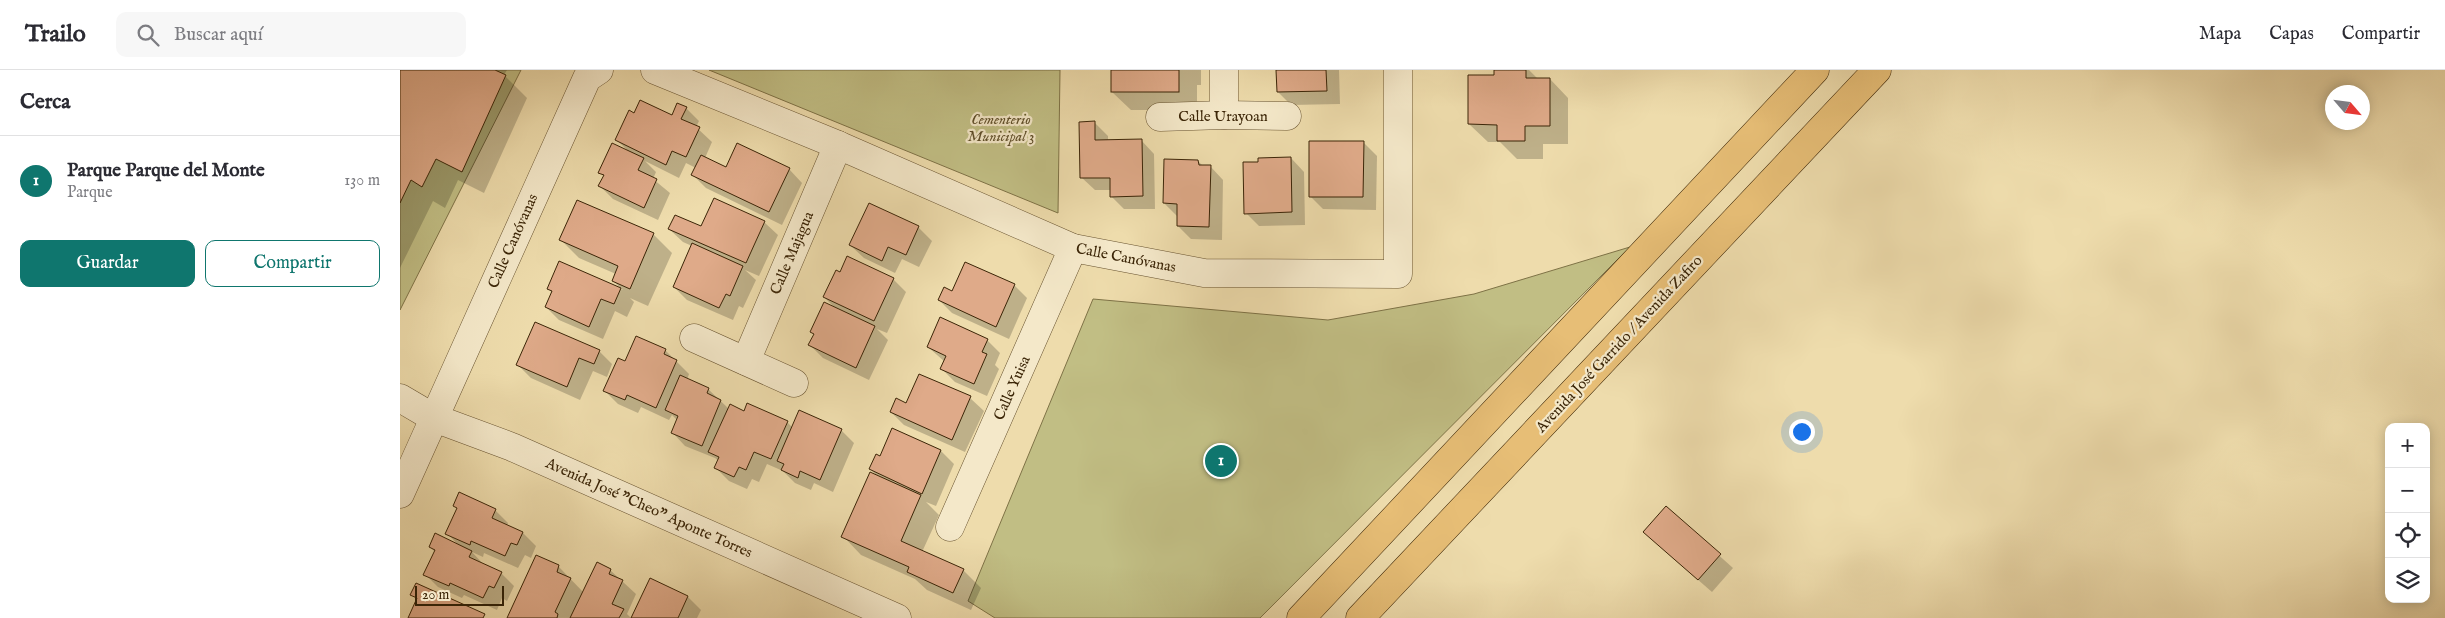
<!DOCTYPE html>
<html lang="es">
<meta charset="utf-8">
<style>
:root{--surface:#fff;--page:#f7f7f7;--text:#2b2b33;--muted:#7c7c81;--line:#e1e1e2;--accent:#0f766e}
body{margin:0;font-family:"IM FELL English",serif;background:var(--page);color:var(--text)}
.controls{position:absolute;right:15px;bottom:15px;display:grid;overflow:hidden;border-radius:10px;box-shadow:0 2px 12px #0003}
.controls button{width:45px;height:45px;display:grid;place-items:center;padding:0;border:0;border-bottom:1px solid var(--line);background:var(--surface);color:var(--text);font:25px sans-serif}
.compass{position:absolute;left:1925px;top:15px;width:45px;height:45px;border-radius:50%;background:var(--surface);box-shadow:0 2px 12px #0003;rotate:118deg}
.scale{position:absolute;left:15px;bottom:12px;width:89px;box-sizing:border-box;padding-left:5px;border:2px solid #3b2507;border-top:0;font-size:14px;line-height:18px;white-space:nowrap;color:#3b2507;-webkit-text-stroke:4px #f4e8c9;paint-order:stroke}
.you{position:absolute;left:1401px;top:361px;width:18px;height:18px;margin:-12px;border:4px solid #fff;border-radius:50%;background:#1a73e8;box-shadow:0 0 0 8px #1a73e833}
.badge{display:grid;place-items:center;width:32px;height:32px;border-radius:50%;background:var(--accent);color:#fff;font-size:16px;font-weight:700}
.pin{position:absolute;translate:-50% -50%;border:2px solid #fff;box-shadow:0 1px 5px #0006}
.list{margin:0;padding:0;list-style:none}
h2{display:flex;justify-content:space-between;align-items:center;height:65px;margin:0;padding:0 20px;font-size:21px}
h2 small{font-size:16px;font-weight:400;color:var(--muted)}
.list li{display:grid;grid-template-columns:32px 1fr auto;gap:15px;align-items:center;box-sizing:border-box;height:90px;padding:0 20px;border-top:1px solid var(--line)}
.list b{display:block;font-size:19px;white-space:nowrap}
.list p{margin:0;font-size:16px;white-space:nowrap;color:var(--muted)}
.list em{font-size:16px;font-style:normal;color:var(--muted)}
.actions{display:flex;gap:10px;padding:15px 20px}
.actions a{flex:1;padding:11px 0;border:1px solid var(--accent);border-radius:10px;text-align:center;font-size:18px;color:var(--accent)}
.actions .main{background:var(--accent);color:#fff}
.icon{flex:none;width:28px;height:28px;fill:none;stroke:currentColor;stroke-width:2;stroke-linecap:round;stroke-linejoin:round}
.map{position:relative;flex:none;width:2045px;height:548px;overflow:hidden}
header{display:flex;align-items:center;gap:30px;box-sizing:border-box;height:70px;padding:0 25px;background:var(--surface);border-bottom:1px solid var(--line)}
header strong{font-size:24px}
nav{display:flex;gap:28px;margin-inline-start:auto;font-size:18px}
.search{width:350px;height:45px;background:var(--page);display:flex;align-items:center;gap:12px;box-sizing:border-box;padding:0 18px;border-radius:10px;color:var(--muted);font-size:19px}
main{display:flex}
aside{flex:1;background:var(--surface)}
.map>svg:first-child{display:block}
.green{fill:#c1be84;stroke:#7e7246}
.shadow{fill:#0003}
.building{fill:#dfaa89;stroke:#3b2507}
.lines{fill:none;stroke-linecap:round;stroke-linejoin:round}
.minor-casing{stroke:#685330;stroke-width:29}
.tertiary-casing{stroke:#685330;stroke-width:29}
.primary-casing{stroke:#3b2507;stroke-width:29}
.minor{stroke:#f4e8c9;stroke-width:28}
.tertiary{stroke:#f4e8c9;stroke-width:28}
.primary{stroke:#e7be76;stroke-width:28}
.labels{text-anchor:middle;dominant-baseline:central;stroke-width:4.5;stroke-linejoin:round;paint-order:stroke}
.street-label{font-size:15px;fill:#3b2507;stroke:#f4e8c9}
.park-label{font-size:15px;font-style:italic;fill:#5c4b26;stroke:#f4e8c9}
</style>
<header>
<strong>Trailo</strong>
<div class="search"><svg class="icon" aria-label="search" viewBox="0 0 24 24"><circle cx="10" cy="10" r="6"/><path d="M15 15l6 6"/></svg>Buscar aquí</div>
<nav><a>Mapa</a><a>Capas</a><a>Compartir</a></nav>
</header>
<main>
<aside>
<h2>Cerca<small></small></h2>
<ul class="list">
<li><span class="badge">1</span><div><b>Parque Parque del Monte</b><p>Parque</p></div><em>130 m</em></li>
</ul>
<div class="actions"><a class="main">Guardar</a><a>Compartir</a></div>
</aside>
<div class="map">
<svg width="2045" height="548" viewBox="0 0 2045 548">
<rect width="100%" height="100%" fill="#eedcac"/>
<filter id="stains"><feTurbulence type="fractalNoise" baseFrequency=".004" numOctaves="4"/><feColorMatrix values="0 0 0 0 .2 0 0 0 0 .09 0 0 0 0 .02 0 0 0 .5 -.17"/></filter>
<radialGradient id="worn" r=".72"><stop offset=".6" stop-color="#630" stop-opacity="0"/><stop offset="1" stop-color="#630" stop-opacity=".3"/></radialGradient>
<g class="green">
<polygon points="0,0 121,0 0,240"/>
<polygon points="309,0 660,0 658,143"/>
<polygon points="1230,177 860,548 595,548 568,531 693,229 928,250 1074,224"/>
</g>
<g class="shadow">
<polygon points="0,0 107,0 104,5 127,28 84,123 58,110 45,138 33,131 0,198"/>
<polygon points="712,0 801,0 801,15 797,15 797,40 731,40 712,22"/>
<polygon points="878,0 939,0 940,34 891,35 878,22"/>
<polygon points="1095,0 1129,0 1138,9 1150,9 1168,28 1168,74 1143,74 1143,89 1117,89 1100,72 1088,72 1069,54 1095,6"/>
<polygon points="286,38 299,51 296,57 312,72 305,88 326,99 389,99 402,113 382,155 306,118 293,105 296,98 286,93 279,108 245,91 256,102 253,109 270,123 258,150 213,129 200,116 204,107 200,102 229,82 217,70 235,45 272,47"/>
<polygon points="695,53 708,66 708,71 741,70 754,84 755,139 724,139 711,126 711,120 695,120 681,107"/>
<polygon points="964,73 977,86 976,140 923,139 910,126"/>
<polygon points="891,88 904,102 905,155 859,156 846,143 859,93"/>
<polygon points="798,91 803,96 810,96 823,110 822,170 791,169 778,156 777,146 764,133"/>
<polygon points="470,135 519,158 532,171 519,197 502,189 495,203 464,188 450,175"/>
<polygon points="364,152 378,165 359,206 345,200 356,210 343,238 339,236 333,250 287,230 274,217 292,176 283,172 269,159"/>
<polygon points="253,164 272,183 248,236 230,228 234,232 227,247 215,241 203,269 159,250 146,237 152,223 149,219 159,193 223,220 213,211 216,204 179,188 161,170"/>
<polygon points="441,203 493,209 506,222 487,263 477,259 488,270 469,310 423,288 410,275 414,265 412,262 435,238 424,227"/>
<polygon points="614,215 627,228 609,269 552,243 539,230 553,223"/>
<polygon points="587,270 600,283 595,295 599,299 587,326 555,312 542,299 545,292 528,277"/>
<polygon points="265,280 289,304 287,310 308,319 329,339 387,352 393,358 441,360 454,373 433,422 414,413 411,420 395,413 383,401 367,394 359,412 352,409 347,419 329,411 316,398 319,391 315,388 285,376 272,362 277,350 272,345 269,350 241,337 238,343 218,334 204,320 226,292"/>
<polygon points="199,281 212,294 207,307 193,301 180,330 131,308 118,295"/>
<polygon points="520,305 570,328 584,341 565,382 504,355 491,342 507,334"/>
<polygon points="493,360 541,381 554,394 536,436 526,432 539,445 522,482 563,500 581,518 571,540 527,520 515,509 461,485 443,466 478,407 470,399 480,388"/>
<polygon points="54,435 95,440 108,453 107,456 123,463 136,476 131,488 125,485 118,498 84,483 83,487 72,482 84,495 101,503 114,516 107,531 102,528 97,540 64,525 62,528 38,517 25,504 35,482 30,477 59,476 47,463 58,439"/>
<polygon points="1266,438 1333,498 1312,522 1258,475"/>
<polygon points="159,497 184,523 210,500 236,524 227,544 231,548 109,548"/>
<polygon points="288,527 301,540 297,548 232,548"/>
</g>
<g class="building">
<polygon points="0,0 95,0 106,5 62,102 36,89 22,117 11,110 0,133"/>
<rect x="711" y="0" width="68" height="22"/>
<polygon points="876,0 926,0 927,21 877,22"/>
<polygon points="1094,0 1126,0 1126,8 1150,8 1150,56 1125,56 1125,71 1097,71 1097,55 1068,54 1068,5 1094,5"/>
<polygon points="240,30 272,45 277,33 287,37 281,49 300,57 286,87 272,81 266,95 215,70 229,40 234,43"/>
<polygon points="695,51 695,70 742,69 743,126 710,127 710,108 680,108 679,52"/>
<polygon points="909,71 964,71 963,127 909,127"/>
<polygon points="212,73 244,88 238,100 257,109 244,138 198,116 204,105 198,103"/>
<polygon points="337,73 390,98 369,142 291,105 301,85 326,97"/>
<polygon points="891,87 892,142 844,144 843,92 858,92 858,88"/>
<polygon points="764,89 798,90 799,95 811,95 809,157 777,156 777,134 763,133"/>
<polygon points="314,128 365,151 346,193 268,159 275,145 301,156"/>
<polygon points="177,130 254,163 230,219 212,211 218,196 159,170"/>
<polygon points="469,133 519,156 506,185 488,177 482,191 449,175"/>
<polygon points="292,173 343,196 330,226 326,224 319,238 273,217"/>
<polygon points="447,186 494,208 474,251 423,227 436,200 440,202"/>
<polygon points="159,191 221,218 214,234 201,229 189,257 145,237 152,221 147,219"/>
<polygon points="565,192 615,214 596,257 538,230 544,217 552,221"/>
<polygon points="424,232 475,256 456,298 408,275 414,264 410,262"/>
<polygon points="540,247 588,269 582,282 587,284 574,314 540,299 546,286 527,277"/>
<polygon points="135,252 200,280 194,294 179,288 167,317 116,295"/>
<polygon points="236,266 266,279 264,284 277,290 256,338 227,325 225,330 203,321 218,288 225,291"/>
<polygon points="519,304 571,326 552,370 490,342 496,328 506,333"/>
<polygon points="280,305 309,318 307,323 321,330 302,376 271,363 278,346 265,340"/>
<polygon points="347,333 388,351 371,389 354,382 346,400 339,397 334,407 314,398 319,387 308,382 330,334 344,341"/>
<polygon points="399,340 442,359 420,410 400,401 398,408 381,400 384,394 377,391"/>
<polygon points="492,358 541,380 522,424 469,399 476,384 480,386"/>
<polygon points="470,402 521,425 501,471 564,499 553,523 507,502 509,497 441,467"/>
<polygon points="59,422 96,439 92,448 123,462 117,475 111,473 105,486 71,471 70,475 45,464 57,438 53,436"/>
<polygon points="1266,436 1321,484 1298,510 1243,462"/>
<polygon points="35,463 72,481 69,487 102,502 94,518 89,516 83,528 50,513 49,516 23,505 35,480 29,477"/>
<polygon points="136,485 159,495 157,502 171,508 155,542 158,544 157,548 107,548"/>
<polygon points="197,492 211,499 209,504 223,510 212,534 224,539 219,548 170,548"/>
<polygon points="250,508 288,526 278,548 231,548"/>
<polygon points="16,513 85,544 83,548 8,548 17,528 10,525"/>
</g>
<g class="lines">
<g class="minor-casing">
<g id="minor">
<polyline points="255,0 438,75 673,178 804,203 998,204 998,0"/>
<polyline points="824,45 824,0"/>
<polyline points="760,47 824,45 887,46"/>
<polyline points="294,268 394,313"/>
<polyline points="346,291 438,75"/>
<polyline points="0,424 187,8 199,0"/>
<polyline points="550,457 673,178"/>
</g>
</g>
<g class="tertiary-casing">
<polyline id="tertiary" points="0,328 34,348 112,377 497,548"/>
</g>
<g class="primary-casing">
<g id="primary">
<polyline points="901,548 1415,0"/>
<polyline points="960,548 1477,0"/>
</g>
</g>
<use href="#minor" class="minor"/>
<use href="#tertiary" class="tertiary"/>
<use href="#primary" class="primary"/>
</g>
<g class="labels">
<g class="street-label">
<text x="823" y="46">Calle Urayoan</text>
<text transform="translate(113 171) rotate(-66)">Calle Canóvanas</text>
<text transform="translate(392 183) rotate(-67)">Calle Majagua</text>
<text transform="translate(726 188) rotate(11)">Calle Canóvanas</text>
<text transform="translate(1219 274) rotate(-47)">Avenida José Garrido / Avenida Zafiro</text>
<text transform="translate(612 318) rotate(-66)">Calle Yuisa</text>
<text transform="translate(249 438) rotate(24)">Avenida José "Cheo" Aponte Torres</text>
</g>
<g class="park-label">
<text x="601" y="49">Cementerio<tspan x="601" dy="17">Municipal 3</tspan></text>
</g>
</g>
<rect width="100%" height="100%" filter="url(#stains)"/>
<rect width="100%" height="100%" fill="url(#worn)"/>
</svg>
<div class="controls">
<button>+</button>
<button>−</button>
<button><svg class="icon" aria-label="locate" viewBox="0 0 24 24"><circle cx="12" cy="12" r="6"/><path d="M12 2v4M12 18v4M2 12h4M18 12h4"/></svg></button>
<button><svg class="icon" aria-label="layers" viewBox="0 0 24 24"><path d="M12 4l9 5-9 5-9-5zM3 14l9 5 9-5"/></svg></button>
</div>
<svg class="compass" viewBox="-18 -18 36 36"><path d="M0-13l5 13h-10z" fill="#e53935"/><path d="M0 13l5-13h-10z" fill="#7c7c81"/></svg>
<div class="scale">20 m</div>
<div class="you"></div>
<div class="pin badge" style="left:821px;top:391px">1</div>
</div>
</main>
